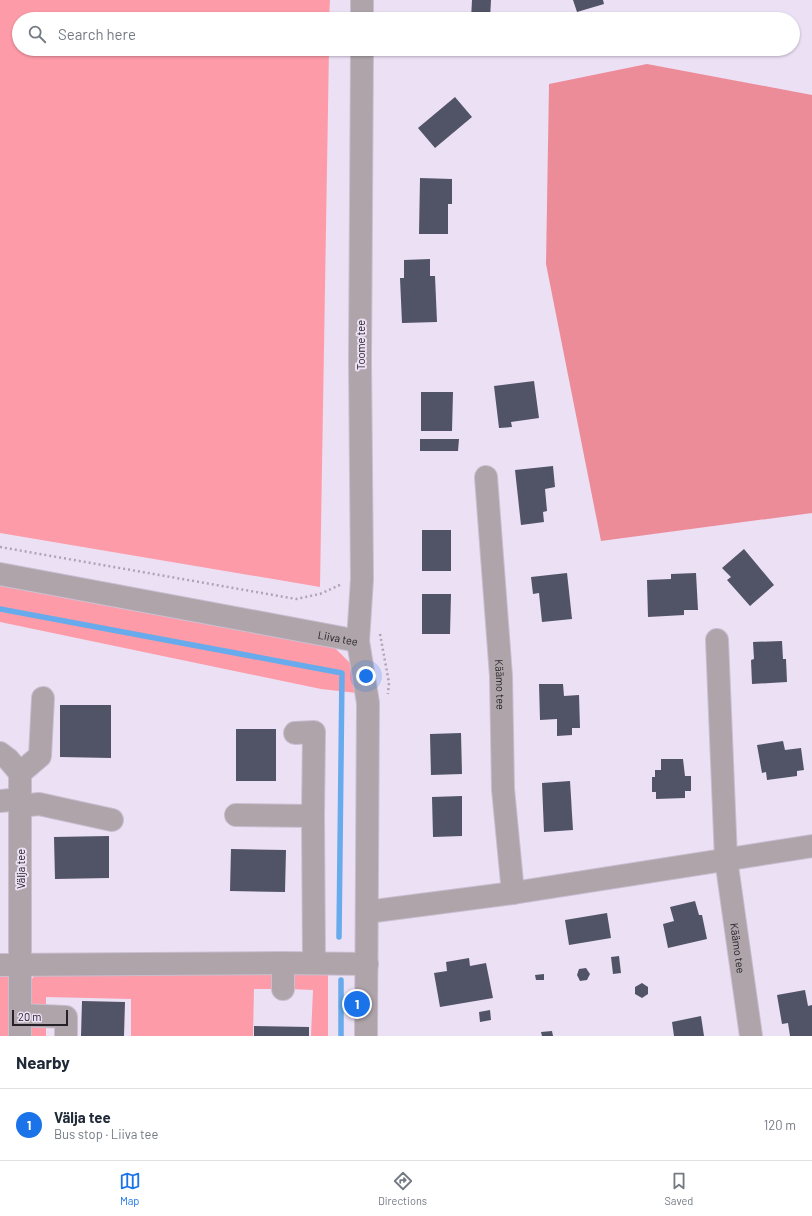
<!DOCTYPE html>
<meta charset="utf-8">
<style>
:root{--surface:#fff;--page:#f6f6f7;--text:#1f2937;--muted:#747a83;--line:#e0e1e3;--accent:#1a73e8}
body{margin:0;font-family:Barlow,sans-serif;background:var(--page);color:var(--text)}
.scale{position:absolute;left:12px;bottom:10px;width:56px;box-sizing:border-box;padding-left:4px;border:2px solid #262129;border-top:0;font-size:11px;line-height:14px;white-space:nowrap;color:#262129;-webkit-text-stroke:3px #ece0f5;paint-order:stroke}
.you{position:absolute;left:366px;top:676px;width:14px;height:14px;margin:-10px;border:3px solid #fff;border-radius:50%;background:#1a73e8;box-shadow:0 0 0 6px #1a73e833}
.badge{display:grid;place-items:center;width:26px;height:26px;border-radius:50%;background:var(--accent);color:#fff;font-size:13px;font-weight:700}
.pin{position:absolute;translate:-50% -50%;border:2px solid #fff;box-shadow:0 1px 4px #0006}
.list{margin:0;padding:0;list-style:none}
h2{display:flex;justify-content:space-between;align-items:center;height:52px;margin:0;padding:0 16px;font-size:17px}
h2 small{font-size:13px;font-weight:400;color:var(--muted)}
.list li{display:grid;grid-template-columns:26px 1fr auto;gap:12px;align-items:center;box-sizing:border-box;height:72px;padding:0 16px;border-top:1px solid var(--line)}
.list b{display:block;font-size:15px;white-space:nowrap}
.list p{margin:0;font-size:13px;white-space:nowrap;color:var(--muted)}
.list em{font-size:13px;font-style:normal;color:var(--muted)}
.icon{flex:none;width:22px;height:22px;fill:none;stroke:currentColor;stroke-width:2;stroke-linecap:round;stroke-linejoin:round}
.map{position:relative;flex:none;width:812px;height:1036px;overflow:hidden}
.search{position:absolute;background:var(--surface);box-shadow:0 1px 3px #0004;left:12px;right:12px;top:12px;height:44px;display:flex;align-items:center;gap:10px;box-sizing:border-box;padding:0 14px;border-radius:22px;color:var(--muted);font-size:15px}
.sheet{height:124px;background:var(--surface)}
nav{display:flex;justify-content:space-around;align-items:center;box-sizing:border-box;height:56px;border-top:1px solid var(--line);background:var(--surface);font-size:11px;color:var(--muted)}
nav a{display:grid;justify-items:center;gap:2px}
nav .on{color:var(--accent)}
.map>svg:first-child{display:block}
.green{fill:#fd9ca8}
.forest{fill:#ed8c99}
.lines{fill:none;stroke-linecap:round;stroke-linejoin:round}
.stream{stroke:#67abec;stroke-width:5.5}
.building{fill:#515366}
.minor-casing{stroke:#c8bed0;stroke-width:24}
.path{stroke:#aea4b5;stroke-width:2.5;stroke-dasharray:2 3;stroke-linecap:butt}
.minor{stroke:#aea4aa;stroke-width:22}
.labels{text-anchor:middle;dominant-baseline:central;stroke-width:4;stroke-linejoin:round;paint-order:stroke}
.street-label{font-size:11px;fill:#262129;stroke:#ece0f5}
</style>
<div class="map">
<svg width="812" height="1036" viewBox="0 0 812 1036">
<rect width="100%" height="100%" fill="#ece0f5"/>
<g class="green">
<polygon points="0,0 330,0 329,19 19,19 19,49 329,49 320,587 0,533"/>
<polygon points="0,586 335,648 354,667 357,693 321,689 0,622"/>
<polygon points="0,970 14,976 12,1034 9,1036 0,1036"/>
<polygon points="291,971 328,972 328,1036 311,1036 313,990 288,989"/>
<polygon points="38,972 272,972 276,989 254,989 253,1036 131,1036 131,999 46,997 46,1009 28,1004 29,982"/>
<rect x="28" y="1024" width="18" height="12"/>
</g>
<polygon class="forest" points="647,64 812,95 812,513 601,541 546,264 549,84"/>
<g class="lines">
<g class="stream">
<polyline points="0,609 342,673 339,937"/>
<polyline points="341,980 341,1036"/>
</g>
</g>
<g class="building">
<polygon points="472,0 491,0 490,19 471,19"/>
<polygon points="573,0 603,0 604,4 577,12"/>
<polygon points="455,97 472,117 435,148 418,128"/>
<polygon points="420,178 452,179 452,204 448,204 448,234 419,234"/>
<polygon points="430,259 430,276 435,276 437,322 402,323 400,278 404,278 404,260"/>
<polygon points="534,381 539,418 511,422 512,427 499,428 494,386"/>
<polygon points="421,392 453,392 452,431 421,431"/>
<polygon points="420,439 459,439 458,451 420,451"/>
<polygon points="553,466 555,487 545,489 547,511 543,512 544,522 521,525 515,470"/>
<rect x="422" y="530" width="29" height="41"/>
<polygon points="744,549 774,585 750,606 727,580 731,577 722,568"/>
<polygon points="567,573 572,619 542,622 539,593 533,594 531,577"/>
<polygon points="696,573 698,610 684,610 684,615 648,617 647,580 671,579 671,574"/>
<polygon points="422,594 451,594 450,634 422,634"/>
<polygon points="782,641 783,659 786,659 787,682 752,684 751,660 754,659 753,642"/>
<polygon points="539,684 563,684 564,696 579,695 580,728 572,728 572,735 557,736 557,719 540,720"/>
<polygon points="60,705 111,705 111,758 60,757"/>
<rect x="236" y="729" width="40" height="52"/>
<polygon points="461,733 462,774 431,775 430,734"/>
<polygon points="783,741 785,750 801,748 804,770 797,771 797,776 767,780 766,772 762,773 757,745"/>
<polygon points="661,759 683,759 685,776 691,776 691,791 685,791 685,798 656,799 656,792 652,792 652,777 655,777 655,770 661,770"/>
<polygon points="570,781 573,830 544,832 542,783"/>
<polygon points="462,796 462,836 433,837 432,797"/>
<polygon points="109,836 109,878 55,879 54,837"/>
<polygon points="231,849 286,850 285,892 230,891"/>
<polygon points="695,901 699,915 702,915 707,939 668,948 663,924 674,921 670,907"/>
<polygon points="607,913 611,938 569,945 565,920"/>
<polygon points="619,956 621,973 613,974 611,957"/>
<polygon points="469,958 470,966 486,963 493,998 440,1007 434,973 447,971 446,962"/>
<polygon points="586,968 590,974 587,980 580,981 577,975 579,969"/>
<polygon points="544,974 544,980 536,980 535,975"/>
<polygon points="642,983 648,987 648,994 642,998 635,994 635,987"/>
<polygon points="805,990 808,1006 812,1005 812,1036 790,1036 788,1023 782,1024 777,995"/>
<polygon points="82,1001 125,1002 124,1036 81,1036"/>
<polygon points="490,1010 491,1020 480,1022 479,1012"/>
<polygon points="701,1016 704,1036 674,1036 672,1022"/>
<polygon points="254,1026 309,1027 309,1036 254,1036"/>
<polygon points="552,1031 553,1036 542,1036 541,1032"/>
</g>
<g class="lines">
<g class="minor-casing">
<g id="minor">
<polyline points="362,0 362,19"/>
<polyline points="362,49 360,361 362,579 358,641 368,703 366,1036"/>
<path id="s1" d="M 486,477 L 501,676 L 503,789 L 513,893"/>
<path id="s2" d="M 0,574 L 358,641"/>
<path id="s3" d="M 717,640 L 726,859 L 751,1036"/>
<polyline points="295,733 314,732 313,816"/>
<polyline points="0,753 8,759 20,773"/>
<polyline points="20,773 40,756 43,698"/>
<polyline points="0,801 20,799"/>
<polyline points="20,806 39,804 112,820"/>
<polyline points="236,815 313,816 314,963"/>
<polyline points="367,912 513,893 812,846"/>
<polyline points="283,963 283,989"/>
<polyline points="0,965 283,963 367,964"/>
<polyline points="20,1015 66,1017 66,1036"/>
<polyline points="20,1036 20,773"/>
</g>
</g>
<g class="path">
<polyline points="0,547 296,599 320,594 342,584"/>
<polyline points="380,634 389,683 388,694"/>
</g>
<use href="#minor" class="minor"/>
</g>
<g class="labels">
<g class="street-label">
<text transform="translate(360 345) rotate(-90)">Toome tee</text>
<text stroke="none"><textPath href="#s2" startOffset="344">Liiva tee</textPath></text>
<text stroke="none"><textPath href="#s1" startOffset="208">Käämo tee</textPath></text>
<text transform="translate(20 869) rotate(-90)">Välja tee</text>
<text stroke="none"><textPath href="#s3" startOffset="309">Käämo tee</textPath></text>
</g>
</g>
</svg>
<div class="scale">20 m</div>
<div class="you"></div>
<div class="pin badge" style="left:357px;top:1004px">1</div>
<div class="search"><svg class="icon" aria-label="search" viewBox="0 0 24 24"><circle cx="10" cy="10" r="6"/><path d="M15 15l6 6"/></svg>Search here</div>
</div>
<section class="sheet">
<h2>Nearby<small></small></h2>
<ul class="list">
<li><span class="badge">1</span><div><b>Välja tee</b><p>Bus stop · Liiva tee</p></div><em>120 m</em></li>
</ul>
</section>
<nav>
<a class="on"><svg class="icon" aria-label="map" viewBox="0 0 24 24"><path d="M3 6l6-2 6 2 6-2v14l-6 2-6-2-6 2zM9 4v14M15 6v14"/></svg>Map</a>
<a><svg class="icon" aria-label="directions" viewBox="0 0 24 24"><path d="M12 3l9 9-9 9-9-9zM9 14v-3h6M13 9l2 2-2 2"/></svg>Directions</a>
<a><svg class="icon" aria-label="saved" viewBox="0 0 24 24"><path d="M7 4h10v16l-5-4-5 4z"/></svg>Saved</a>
</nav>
